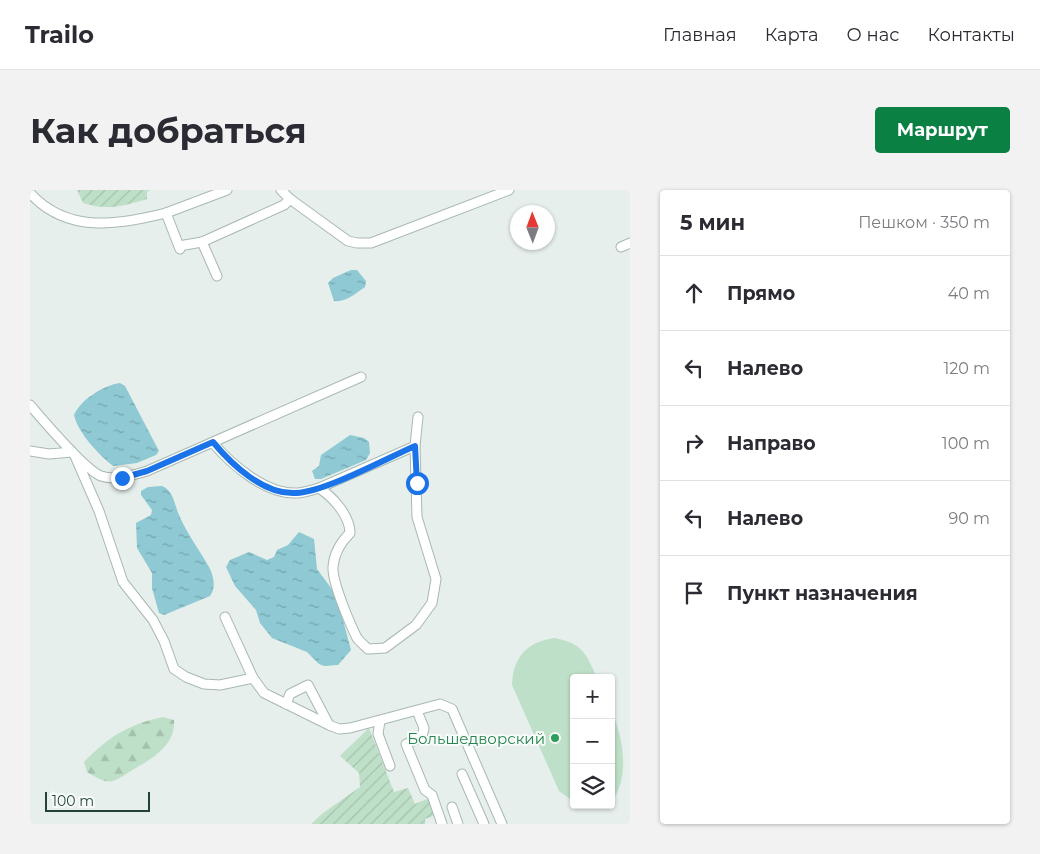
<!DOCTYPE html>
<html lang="ru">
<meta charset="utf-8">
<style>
:root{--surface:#fff;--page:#f2f2f3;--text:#2b2b33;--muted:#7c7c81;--line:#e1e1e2;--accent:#0b8043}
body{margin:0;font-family:Montserrat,sans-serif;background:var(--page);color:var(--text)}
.controls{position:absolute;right:15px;bottom:15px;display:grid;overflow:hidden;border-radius:5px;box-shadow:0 1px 4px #0004}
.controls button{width:45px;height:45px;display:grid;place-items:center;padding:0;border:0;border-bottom:1px solid var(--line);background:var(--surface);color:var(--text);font:25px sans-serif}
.compass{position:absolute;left:480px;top:15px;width:45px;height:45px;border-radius:50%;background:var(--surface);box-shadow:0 1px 4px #0004;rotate:359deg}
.scale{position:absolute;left:15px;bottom:12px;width:105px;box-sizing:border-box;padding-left:5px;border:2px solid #24423a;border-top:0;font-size:14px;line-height:18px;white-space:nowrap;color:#24423a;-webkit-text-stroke:4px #f7fbf9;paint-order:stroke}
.stop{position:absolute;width:15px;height:15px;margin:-11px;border:4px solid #1a73e8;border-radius:50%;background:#fff}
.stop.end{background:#1a73e8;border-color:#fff;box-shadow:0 1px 5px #0008}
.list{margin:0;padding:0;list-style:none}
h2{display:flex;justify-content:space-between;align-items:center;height:65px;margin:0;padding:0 20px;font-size:21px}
h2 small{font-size:16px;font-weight:400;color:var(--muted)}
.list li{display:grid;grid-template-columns:32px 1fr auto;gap:15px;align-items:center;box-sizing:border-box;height:75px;padding:0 20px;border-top:1px solid var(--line)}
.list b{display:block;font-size:19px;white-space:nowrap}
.list em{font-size:16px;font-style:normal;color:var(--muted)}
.icon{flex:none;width:28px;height:28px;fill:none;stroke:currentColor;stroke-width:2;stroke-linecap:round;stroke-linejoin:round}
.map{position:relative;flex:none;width:600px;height:634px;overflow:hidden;border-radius:5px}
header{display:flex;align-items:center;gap:30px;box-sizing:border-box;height:70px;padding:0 25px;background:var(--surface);border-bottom:1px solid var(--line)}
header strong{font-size:24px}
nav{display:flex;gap:28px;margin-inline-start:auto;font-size:18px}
.intro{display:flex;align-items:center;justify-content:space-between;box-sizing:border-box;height:120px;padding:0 30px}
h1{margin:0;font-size:35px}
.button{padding:12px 22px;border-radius:5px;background:var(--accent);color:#fff;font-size:18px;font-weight:700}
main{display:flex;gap:30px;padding:0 30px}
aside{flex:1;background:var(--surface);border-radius:5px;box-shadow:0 1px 4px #0004}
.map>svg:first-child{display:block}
.green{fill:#bfe0c8}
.forest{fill:url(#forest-firs)}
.garden{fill:url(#garden-furrows)}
.water{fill:url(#water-ripples)}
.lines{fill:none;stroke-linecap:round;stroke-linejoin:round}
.minor-casing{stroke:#a8b8b2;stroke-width:11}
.minor{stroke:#fff;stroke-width:9}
.route{stroke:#1a73e8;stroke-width:6}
.leisure-dot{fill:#2e9e5b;stroke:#f7fbf9;stroke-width:2}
.labels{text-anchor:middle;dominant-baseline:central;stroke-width:4;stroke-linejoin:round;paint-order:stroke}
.leisure-label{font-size:15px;fill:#27864d;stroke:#f7fbf9;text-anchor:end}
</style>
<header>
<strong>Trailo</strong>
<nav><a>Главная</a><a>Карта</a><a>О нас</a><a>Контакты</a></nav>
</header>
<div class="intro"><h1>Как добраться</h1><a class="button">Маршрут</a></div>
<main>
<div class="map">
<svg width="600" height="634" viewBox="0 0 600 634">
<defs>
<pattern id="forest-firs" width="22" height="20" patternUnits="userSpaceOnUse" patternTransform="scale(1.25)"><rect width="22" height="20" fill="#bfe0c8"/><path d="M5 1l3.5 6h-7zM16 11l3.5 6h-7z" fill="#a4c1ad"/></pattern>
<pattern id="garden-furrows" width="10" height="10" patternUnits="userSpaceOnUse" patternTransform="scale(1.25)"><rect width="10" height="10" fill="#bfe0c8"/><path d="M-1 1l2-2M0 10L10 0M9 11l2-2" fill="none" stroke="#a4c1ad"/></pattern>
<pattern id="water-ripples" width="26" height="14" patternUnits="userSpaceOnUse" patternTransform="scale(1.25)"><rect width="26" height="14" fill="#8ec9d4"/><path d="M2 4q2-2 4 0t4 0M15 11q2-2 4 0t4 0" fill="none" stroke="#74a5ad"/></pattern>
</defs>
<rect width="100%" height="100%" fill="#e6efeb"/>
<g class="green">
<path d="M 524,448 C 552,453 556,463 567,488 L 544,488 L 544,612 L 529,601 L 482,495 C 483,467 497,452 524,448 Z"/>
<path d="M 581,520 C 594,548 600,590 581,612 Z"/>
</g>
<path class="forest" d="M 133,527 L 144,530 C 146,556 121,569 101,581 C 96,584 89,589 83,591 C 74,593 65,587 57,582 L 54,572 C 78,547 99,534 133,527 Z"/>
<g class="garden">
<path d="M 47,0 L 120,0 L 117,2 L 117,9 C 93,16 78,21 53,13 Z"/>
<polygon points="339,538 364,602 378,598 385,614 397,609 403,613 406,625 395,629 395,634 281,634 293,623 330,597 329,583 310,566"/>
</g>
<g class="water">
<path d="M 321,80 L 327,80 L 336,91 L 335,97 C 326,103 315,113 304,111 L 298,93 L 303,88 Z"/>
<path d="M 90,193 L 95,196 L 129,261 L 126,265 L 107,273 L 83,276 C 69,265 48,243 44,225 C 50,210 74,195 90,193 Z"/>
<polygon points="320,245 334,248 339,252 340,263 336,270 291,289 285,289 282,281 289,276 291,265"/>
<path d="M 132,296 C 144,301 144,314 149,325 C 157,344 169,359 179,377 C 184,386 186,398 180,406 L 134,425 L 129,423 L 122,398 L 122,383 L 107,358 L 106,333 L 121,325 L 122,320 L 111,305 L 111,301 L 118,297 Z"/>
<polygon points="269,342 284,349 287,379 301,398 310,419 321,460 308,475 294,476 289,474 277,462 242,448 230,433 226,420 205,396 196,377 200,370 219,362 237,370 244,367 247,360 258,355"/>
</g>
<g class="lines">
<g class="minor-casing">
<g id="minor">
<polyline points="251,0 260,9 318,51 327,53 341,53 479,0"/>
<path d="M 0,3 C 37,44 88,35 136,23"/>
<polyline points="172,52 187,86"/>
<polyline points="149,56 172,52 254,15 260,9"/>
<polyline points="591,57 600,53"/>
<polyline points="150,59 136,23 197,0"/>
<path d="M 0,215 C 13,230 55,280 71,286 C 86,291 103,285 117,281 L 331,187"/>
<path d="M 183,253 C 201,274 236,305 267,303 C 274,303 282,300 289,298 C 303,307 320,326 320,343 C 310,353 304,363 303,377 C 302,392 320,434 327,448 C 330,452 335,456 338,459 L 355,458 L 386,435 L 402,413 L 406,389 L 387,327 L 385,256 L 388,227"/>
<polyline points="0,261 19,264 42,262"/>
<polyline points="45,266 69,321 93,392 123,430 134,451 144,479 156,487 174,494 190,495 223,488"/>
<polyline points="289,298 385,256"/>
<polyline points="195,427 223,488 234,503 299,535 309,539 320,538 410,514 422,519 472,634"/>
<polyline points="256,514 260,504 278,495 299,535"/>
<polyline points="387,521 394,538 392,547 376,554 395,600 402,605 412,634"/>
<polyline points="350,531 348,544 360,576"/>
<polyline points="432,584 454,634"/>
<polyline points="422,617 428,634"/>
</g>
</g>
<use href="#minor" class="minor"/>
</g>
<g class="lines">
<path class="route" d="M 92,288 L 117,281 L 183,252 C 202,275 234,305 266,303 C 295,302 355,269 385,256 L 387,293"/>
</g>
<circle class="leisure-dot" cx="525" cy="548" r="5"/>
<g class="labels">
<g class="leisure-label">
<text x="515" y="548">Большедворский</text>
</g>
</g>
</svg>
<div class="controls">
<button>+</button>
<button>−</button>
<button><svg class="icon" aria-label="layers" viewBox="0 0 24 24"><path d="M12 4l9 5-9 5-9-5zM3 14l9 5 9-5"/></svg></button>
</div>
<svg class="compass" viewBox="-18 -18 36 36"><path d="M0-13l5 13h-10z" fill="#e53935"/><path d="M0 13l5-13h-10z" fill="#7c7c81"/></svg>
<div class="scale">100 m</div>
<div class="stop" style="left:387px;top:293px"></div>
<div class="stop end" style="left:92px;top:288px"></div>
</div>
<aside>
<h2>5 мин<small>Пешком · 350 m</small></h2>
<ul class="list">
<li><svg class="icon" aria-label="ahead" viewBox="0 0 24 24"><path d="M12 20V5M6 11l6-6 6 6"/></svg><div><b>Прямо</b></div><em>40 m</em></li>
<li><svg class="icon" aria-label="left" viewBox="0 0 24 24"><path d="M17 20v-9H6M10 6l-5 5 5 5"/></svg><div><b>Налево</b></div><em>120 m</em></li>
<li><svg class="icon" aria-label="right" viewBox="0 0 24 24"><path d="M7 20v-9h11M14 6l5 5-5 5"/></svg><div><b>Направо</b></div><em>100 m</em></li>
<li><svg class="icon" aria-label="left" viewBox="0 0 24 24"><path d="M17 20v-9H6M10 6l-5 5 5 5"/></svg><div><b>Налево</b></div><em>90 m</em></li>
<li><svg class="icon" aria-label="arrive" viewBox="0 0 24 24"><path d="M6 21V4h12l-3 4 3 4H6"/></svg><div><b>Пункт назначения</b></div></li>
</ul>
</aside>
</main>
